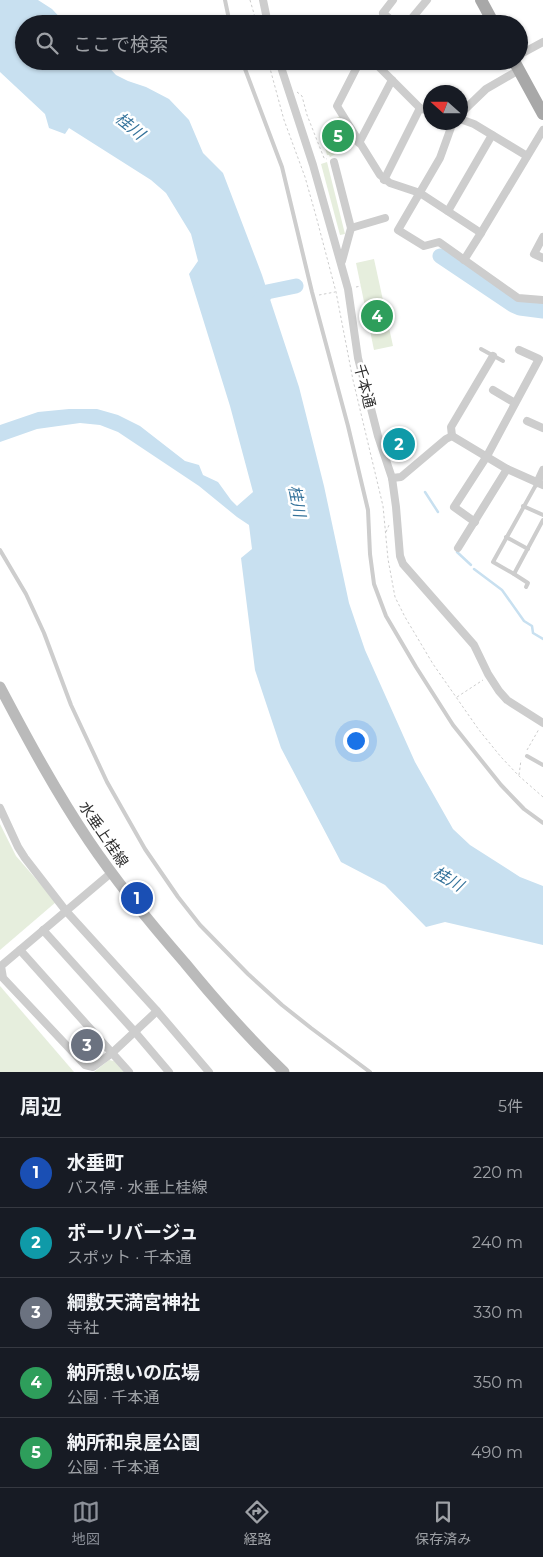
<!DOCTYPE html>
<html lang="ja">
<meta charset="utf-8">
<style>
:root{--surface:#171b24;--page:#242831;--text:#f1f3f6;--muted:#9ea1a6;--line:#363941;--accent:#8c9099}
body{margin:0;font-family:Montserrat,"Noto Sans JP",sans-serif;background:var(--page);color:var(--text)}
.compass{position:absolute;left:423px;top:85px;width:45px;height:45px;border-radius:50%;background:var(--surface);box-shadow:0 1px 4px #0004;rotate:291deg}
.you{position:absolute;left:355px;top:740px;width:18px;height:18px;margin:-12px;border:4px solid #fff;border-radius:50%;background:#1a73e8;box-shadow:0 0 0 8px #1a73e833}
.badge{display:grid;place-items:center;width:32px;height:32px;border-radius:50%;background:var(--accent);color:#fff;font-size:16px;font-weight:700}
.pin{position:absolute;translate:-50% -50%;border:2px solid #fff;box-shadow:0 1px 5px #0006}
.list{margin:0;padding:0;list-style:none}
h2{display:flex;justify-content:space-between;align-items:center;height:65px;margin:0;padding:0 20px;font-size:21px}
h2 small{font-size:16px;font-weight:400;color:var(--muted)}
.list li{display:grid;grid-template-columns:32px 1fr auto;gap:15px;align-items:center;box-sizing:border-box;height:70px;padding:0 20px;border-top:1px solid var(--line)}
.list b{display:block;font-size:19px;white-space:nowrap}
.list p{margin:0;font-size:16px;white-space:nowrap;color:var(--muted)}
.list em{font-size:16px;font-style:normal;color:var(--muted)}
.icon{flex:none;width:28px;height:28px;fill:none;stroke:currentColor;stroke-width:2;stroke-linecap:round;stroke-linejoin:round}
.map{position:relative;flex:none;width:543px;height:1072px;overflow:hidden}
.search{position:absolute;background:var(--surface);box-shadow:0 1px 4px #0004;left:15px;right:15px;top:15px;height:55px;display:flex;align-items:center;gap:12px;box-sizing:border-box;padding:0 18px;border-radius:28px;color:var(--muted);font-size:19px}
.sheet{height:415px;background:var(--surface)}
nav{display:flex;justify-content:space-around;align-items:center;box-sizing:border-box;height:70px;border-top:1px solid var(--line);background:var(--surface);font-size:14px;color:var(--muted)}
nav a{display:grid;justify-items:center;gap:2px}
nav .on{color:var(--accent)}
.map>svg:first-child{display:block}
.green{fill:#e6eedd}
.water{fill:#c8e0f0}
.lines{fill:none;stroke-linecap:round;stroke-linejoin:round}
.stream{stroke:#c8e0f0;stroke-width:2.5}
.river{stroke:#c8e0f0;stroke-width:15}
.path{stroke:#cdcdcd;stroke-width:1;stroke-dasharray:2.5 2.5;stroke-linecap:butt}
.service{stroke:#cdcdcd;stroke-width:4}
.minor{stroke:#cdcdcd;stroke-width:8}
.secondary{stroke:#bababa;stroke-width:11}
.primary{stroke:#a8a8a8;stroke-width:12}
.labels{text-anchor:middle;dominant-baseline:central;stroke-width:5;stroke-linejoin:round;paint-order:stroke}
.street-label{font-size:15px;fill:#303030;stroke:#fff}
.water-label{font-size:16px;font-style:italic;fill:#35739b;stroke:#fff}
</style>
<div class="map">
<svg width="543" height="1072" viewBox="0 0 543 1072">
<rect width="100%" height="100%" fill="#fff"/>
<g class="green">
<polygon points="340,116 355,144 330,157 329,155 327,155 322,138 329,134 326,124"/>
<polygon points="327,162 345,234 340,235 321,164"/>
<polygon points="374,259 393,346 374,350 356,263"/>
<polygon points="0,824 16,856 56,902 0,950"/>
<polygon points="0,986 74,1072 0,1072"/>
<polygon points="109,1060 114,1061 124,1072 94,1072"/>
</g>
<polygon class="water" points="0,0 38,0 52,9 66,24 24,24 24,61 103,61 116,75 128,81 146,87 169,99 189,120 203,153 223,173 262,275 299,387 324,486 349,603 365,650 415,762 453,829 470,845 520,877 543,886 543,945 445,922 426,927 385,885 341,862 281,748 255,670 241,558 252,549 249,525 237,517 199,486 118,432 100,425 80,423 37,429 0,442 0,425 38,412 69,409 97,409 118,415 140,426 185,461 199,465 203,475 218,482 231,500 237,506 253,492 230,406 189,274 198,261 191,234 166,193 151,180 69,128 65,134 49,128 45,114 0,72"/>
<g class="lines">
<g class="stream">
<polyline points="425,492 438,512"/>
<polyline points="457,552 471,565"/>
<polyline points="474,569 502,590 524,621 532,626 533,633 543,639"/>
</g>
<g class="river">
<polyline points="440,256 513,305 520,308 543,311"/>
<polyline points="254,307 267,292 296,286"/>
</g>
<g class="path">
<polyline points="250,0 257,24"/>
<polyline points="268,61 284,120 305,177 316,216 336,292 353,380 383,506 388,559 395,597 405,617 433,664 479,730 501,757 519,776 543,797"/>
<polyline points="297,92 302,96 307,115 324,158 327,159"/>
<polyline points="356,287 361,286"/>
<polyline points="319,295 335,292"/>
<polyline points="386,532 389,525"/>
<polyline points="457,697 483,680"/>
<polyline points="527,750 539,729"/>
<polyline points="519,775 521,760"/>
<polyline points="86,1044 95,1055"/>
</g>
<g class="service">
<polyline points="225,0 230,24"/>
<polyline points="242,61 282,167 312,292 348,426 368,510 370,554 374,584 386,616 416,667 453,725 501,785 524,809 543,823"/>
<polyline points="481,349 503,361"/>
<polyline points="537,483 493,562 514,574 543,520"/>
<polyline points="523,506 543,515"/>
<polyline points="506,537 528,549"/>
<polyline points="0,550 26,594 44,633 71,705 107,782 145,849 178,897 200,925 248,974 282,1005 311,1028 370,1072"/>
<polyline points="514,574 528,583 526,587"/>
<polyline points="527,756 543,765"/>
</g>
<g class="minor">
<polyline points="263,0 268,24"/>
<polyline points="393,0 383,13 396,24"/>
<polyline points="407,24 427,0"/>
<polyline points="519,55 543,42"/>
<polyline points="279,61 313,165 348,289 358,358 378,436 392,478 396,507 400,556 403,564 474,645 488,674 499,691 507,700 543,723"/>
<polyline points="360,61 337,106 380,175 390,183 420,193 481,233 543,130"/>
<polyline points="373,61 420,108 430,112"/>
<polyline points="460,114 486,89 519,70"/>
<polyline points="460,119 474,124 527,156"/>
<polyline points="453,122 440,158 398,230 424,246 439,242 518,298 543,300"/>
<polyline points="359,143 392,80"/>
<polyline points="334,162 351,228 342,261"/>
<polyline points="384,180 420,108"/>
<polyline points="448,211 492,135"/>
<polyline points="351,228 385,218"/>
<polyline points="543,237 534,254 543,258"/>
<polyline points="464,260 481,233"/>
<polyline points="493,390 515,403"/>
<polyline points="527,421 543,428"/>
<polyline points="452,436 451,427 493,356"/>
<polyline points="392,478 401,477 446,439 452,436 507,469 543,485"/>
<polyline points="537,483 543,470"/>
<polyline points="475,522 454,507 487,456 539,359 519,350"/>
<polyline points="458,548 507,469"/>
<polyline points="0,808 18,847 25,858 66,911 157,1011 209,1072"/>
<polyline points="111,873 1,966 3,978 85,1065 93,1067 112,1053 157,1011"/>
<polyline points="43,930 135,1032 169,1072"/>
<polyline points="20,950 129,1072"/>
</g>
<path class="secondary" d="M 0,687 C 28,740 56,792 89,841 C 118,884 151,924 185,963 C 216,1001 249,1038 284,1072"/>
<g class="primary">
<polyline points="481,0 494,24"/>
<polyline points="514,61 543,114"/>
</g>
</g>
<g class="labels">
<g class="street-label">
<text transform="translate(365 386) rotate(76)">千本通</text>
<text transform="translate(104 834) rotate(56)">水垂上桂線</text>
</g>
<g class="water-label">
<text transform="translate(130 126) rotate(39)">桂川</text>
<text transform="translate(297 501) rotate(79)">桂川</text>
<text transform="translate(448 879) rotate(30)">桂川</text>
</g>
</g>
</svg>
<svg class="compass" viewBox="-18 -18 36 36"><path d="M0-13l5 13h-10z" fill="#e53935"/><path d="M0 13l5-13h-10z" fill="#9ea1a6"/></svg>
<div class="you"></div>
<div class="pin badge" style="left:137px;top:898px;background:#1a4fb4">1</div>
<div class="pin badge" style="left:399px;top:444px;background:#0f9aa8">2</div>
<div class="pin badge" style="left:87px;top:1045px;background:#6b7280">3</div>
<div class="pin badge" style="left:377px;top:316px;background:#2e9e5b">4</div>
<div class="pin badge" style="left:338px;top:136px;background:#2e9e5b">5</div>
<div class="search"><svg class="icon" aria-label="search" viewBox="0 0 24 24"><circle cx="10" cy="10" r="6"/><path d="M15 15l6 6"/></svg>ここで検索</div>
</div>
<section class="sheet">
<h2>周辺<small>5件</small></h2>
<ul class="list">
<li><span class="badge" style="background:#1a4fb4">1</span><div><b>水垂町</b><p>バス停 · 水垂上桂線</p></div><em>220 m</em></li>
<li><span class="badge" style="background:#0f9aa8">2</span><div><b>ボーリバージュ</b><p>スポット · 千本通</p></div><em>240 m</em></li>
<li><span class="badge" style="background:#6b7280">3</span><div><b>綱敷天満宮神社</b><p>寺社</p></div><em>330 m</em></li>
<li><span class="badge" style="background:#2e9e5b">4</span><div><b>納所憩いの広場</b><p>公園 · 千本通</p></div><em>350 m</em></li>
<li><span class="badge" style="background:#2e9e5b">5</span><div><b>納所和泉屋公園</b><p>公園 · 千本通</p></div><em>490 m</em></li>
</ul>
</section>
<nav>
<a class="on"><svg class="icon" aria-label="map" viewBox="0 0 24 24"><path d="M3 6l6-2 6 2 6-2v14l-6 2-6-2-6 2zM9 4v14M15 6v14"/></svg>地図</a>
<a><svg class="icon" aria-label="directions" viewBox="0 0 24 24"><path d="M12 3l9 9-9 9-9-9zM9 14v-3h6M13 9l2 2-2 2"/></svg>経路</a>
<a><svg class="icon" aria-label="saved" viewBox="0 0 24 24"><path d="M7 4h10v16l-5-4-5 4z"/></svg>保存済み</a>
</nav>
